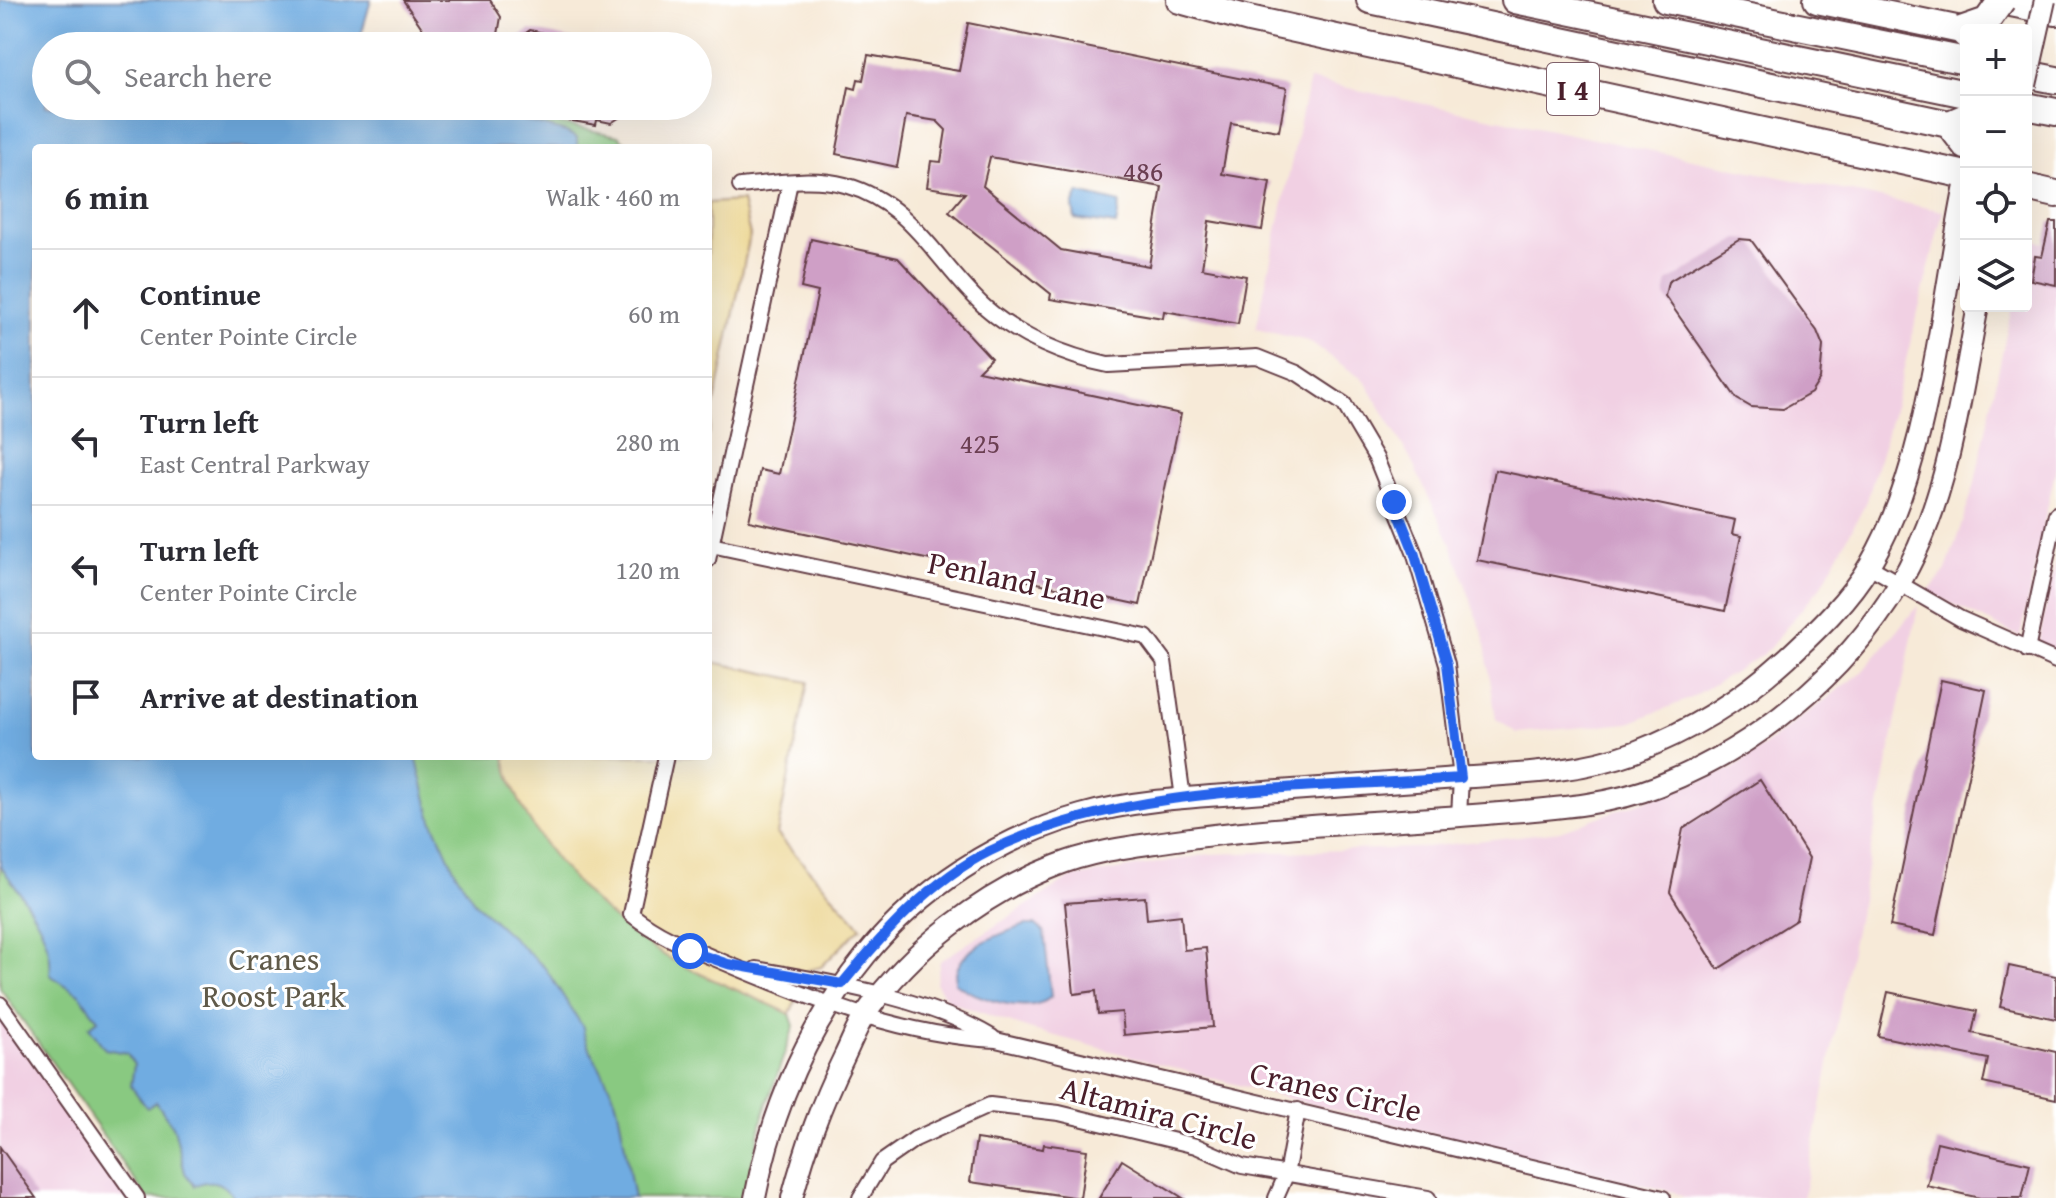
<!DOCTYPE html>
<meta charset="utf-8">
<style>
:root{--surface:#fff;--page:#f2f2f3;--text:#2b2b33;--muted:#7c7c81;--line:#e1e1e2}
body{margin:0;font-family:"Gentium Book Plus",serif;background:var(--page);color:var(--text)}
.controls{position:absolute;right:24px;top:24px;display:grid;overflow:hidden;border-radius:8px;box-shadow:0 8px 32px #0002}
.controls button{width:72px;height:72px;display:grid;place-items:center;padding:0;border:0;border-bottom:2px solid var(--line);background:var(--surface);color:var(--text);font:40px sans-serif}
.stop{position:absolute;width:24px;height:24px;margin:-18px;border:6px solid #2563eb;border-radius:50%;background:#fff}
.stop.end{background:#2563eb;border-color:#fff;box-shadow:0 2px 8px #0008}
.list{margin:0;padding:0;list-style:none}
h2{display:flex;justify-content:space-between;align-items:center;height:104px;margin:0;padding:0 32px;font-size:34px}
h2 small{font-size:26px;font-weight:400;color:var(--muted)}
.list li{display:grid;grid-template-columns:52px 1fr auto;gap:24px;align-items:center;box-sizing:border-box;height:128px;padding:0 32px;border-top:2px solid var(--line)}
.list b{display:block;font-size:30px;white-space:nowrap}
.list p{margin:0;font-size:26px;white-space:nowrap;color:var(--muted)}
.list em{font-size:26px;font-style:normal;color:var(--muted)}
.icon{flex:none;width:44px;height:44px;fill:none;stroke:currentColor;stroke-width:2;stroke-linecap:round;stroke-linejoin:round}
.map{position:relative;flex:none;width:2056px;height:1198px;overflow:hidden}
.search{position:absolute;background:var(--surface);box-shadow:0 8px 32px #0002;left:32px;top:32px;width:680px;height:88px;display:flex;align-items:center;gap:20px;box-sizing:border-box;padding:0 28px;border-radius:44px;color:var(--muted);font-size:30px}
.panel{position:absolute;background:var(--surface);box-shadow:0 8px 32px #0002;left:32px;top:144px;width:680px;height:616px;border-radius:8px}
.map>svg:first-child{display:block}
.built{fill:#f1d0e3}
.green{fill:#89c981;stroke:#6a7456;stroke-width:2}
.sand{fill:#eeda9e;stroke:#9c7c64;stroke-width:2}
.water{fill:#6face1;stroke:#5c6686;stroke-width:2}
.building{fill:#cf9fc6;fill-rule:evenodd}
.lines{fill:none;stroke-linecap:round;stroke-linejoin:round}
.minor-casing{stroke:#643d45;stroke-width:18}
.secondary-casing{stroke:#643d45;stroke-width:24}
.motorway-casing{stroke:#643d45;stroke-width:30}
.minor{stroke:#fff;stroke-width:14}
.secondary{stroke:#fff;stroke-width:20}
.motorway{stroke:#fff;stroke-width:26}
.secondary-bridge-casing{stroke:#643d45;stroke-width:24;stroke-linecap:butt}
.motorway-bridge-casing{stroke:#643d45;stroke-width:30;stroke-linecap:butt}
.secondary-bridge{stroke:#fff;stroke-width:20}
.motorway-bridge{stroke:#fff;stroke-width:26}
.route{stroke:#2563eb;stroke-width:10}
.labels{text-anchor:middle;dominant-baseline:central;stroke-width:6;stroke-linejoin:round;paint-order:stroke}
.number-label{font-size:28px;fill:#6b3f52}
.shield{fill:#fff;stroke:#80626b;stroke-width:2}
.shield-label{font-size:30px;font-weight:bold;fill:#4a1f2b}
.street-label{font-size:32px;fill:#4a1f2b;stroke:#fff}
.park-label{font-size:32px;fill:#605a49;stroke:#fff}
</style>
<div class="map">
<svg width="2056" height="1198" viewBox="0 0 2056 1198">
<rect width="100%" height="100%" fill="#fff"/>
<filter id="ink" filterUnits="userSpaceOnUse"><feTurbulence type="fractalNoise" baseFrequency=".0125" numOctaves="2"/><feDisplacementMap in="SourceGraphic" scale="16" xChannelSelector="R" yChannelSelector="G"/><feConvolveMatrix kernelMatrix="1 2 1 2 8 2 1 2 1" color-interpolation-filters="sRGB"/></filter>
<filter id="wash" filterUnits="userSpaceOnUse"><feTurbulence type="fractalNoise" baseFrequency=".006" numOctaves="4" result="noise"/><feDisplacementMap in="SourceGraphic" scale="32" xChannelSelector="R" yChannelSelector="G"/><feGaussianBlur stdDeviation="1.8" result="paint"/><feColorMatrix in="noise" values="0 0 0 0 0 0 0 0 0 0 0 0 0 0 0 0 0 1.4 0 .05"/><feComposite in="paint" operator="in"/></filter>
<g filter="url(#wash)">
<rect width="100%" height="100%" fill="#f7ead8"/>
<g class="built">
<polygon points="1309,80 1943,211 1895,404 1867,501 1822,585 1764,654 1689,699 1629,723 1517,733 1496,719 1484,637 1451,544 1411,460 1365,381 1308,341 1256,329"/>
<polygon points="2026,239 2056,245 2056,467 2020,637 1928,592 1946,570 1974,487 2012,306 2026,306"/>
<polygon points="2056,559 2056,652 2038,645"/>
<polygon points="1918,606 1803,1198 1685,1198 1674,1192 1309,1104 1029,1029 948,1001 936,983 940,961 1070,878 1210,854 1418,848 1560,831 1734,768 1861,673"/>
<polygon points="0,1016 17,1040 127,1198 0,1198"/>
</g>
<path class="green" d="M 0,56 L 46,106 L 475,106 L 618,136 L 632,148 L 36,148 L 36,756 L 505,756 C 518,837 611,930 684,966 C 718,983 755,997 790,1014 L 794,1026 L 763,1116 L 745,1198 L 147,1198 L 0,988 Z"/>
<g class="sand">
<polygon points="742,201 750,235 708,436 708,203"/>
<path d="M 708,661 L 808,682 L 777,834 L 861,927 L 821,967 L 808,970 L 790,1014 C 755,997 718,983 684,966 C 611,930 518,837 505,756 L 708,756 Z"/>
</g>
<g class="water">
<path d="M 0,0 L 371,0 L 358,46 L 46,46 L 46,106 L 452,106 L 491,111 L 566,132 L 577,138 L 577,148 L 36,148 L 36,756 L 416,756 L 432,820 L 456,873 L 475,903 L 545,968 L 583,1027 C 583,1046 612,1082 617,1106 C 624,1136 628,1168 634,1198 L 234,1198 C 225,1183 211,1177 195,1186 L 185,1173 L 174,1128 L 156,1102 L 147,1108 L 131,1086 L 134,1065 L 127,1053 L 105,1049 L 89,1027 L 98,1020 L 79,994 L 50,975 C 55,934 21,896 0,865 Z"/>
<polygon points="1079,193 1120,203 1116,225 1075,219 1073,206"/>
<path d="M 1026,925 L 1036,925 L 1044,932 L 1051,997 C 1029,1016 977,999 955,983 C 954,948 997,935 1026,925 Z"/>
</g>
<g id="blocks">
<g class="building">
<polygon points="403,0 490,0 501,17 496,46 477,46 427,35"/>
<path d="M 968,23 L 1287,88 L 1279,131 L 1231,123 L 1222,174 L 1270,182 L 1262,230 L 1209,221 L 1202,268 L 1246,276 L 1238,324 L 1164,311 L 1163,318 L 1050,299 L 1051,294 L 949,212 L 965,193 L 927,187 L 931,161 L 941,162 L 946,130 L 937,121 L 906,116 L 897,167 L 836,154 L 849,87 L 856,89 L 858,79 L 863,80 L 868,55 L 959,71 ZM 990,157 L 1162,187 L 1149,266 L 1061,250 L 983,186 Z"/>
<polygon points="530,30 577,40 576,46 507,46"/>
<polygon points="557,106 637,106 611,123 597,120 596,125 555,118"/>
<polygon points="2050,222 2056,222 2056,285 2031,280 2035,256 2042,257"/>
<polygon points="811,239 898,258 991,358 978,371 1181,414 1140,605 749,521 760,470 779,474 818,292 801,288"/>
<polygon points="1739,239 1751,240 1817,331 1823,346 1820,379 1811,393 1783,409 1751,407 1737,399 1665,296 1668,282"/>
<polygon points="1495,470 1735,520 1732,534 1741,536 1725,611 1477,560"/>
<polygon points="1941,680 1986,690 1935,935 1890,926"/>
<polygon points="1760,780 1809,858 1796,920 1718,969 1670,892 1683,829"/>
<polygon points="1145,897 1147,919 1181,915 1184,950 1206,948 1213,1027 1124,1035 1122,1012 1098,1014 1096,991 1074,994 1065,903"/>
<polygon points="2009,966 2056,976 2056,1019 2000,1007"/>
<polygon points="1888,992 1977,1011 1972,1033 2056,1052 2056,1099 1983,1083 1988,1059 1878,1036"/>
<polygon points="976,1139 1043,1149 1044,1144 1087,1150 1080,1198 970,1182"/>
<polygon points="1937,1142 2030,1164 2022,1198 1980,1198 1927,1186"/>
<polygon points="0,1147 36,1198 0,1198"/>
<polygon points="1122,1160 1183,1198 1099,1198"/>
</g>
</g>
</g>
<g filter="url(#ink)">
<use href="#blocks" fill-opacity="0" stroke="#643d45" stroke-width="2"/>
<g class="lines">
<g class="minor-casing">
<g id="minor">
<path d="M 740,186 C 773,183 813,176 845,185 C 914,204 937,264 986,308 C 1019,337 1065,356 1108,365 L 1257,357 L 1297,373 L 1344,404 L 1376,458 L 1414,552 L 1447,664 L 1461,778 L 1459,816"/>
<polyline points="711,545 1146,637 1164,661 1183,798"/>
<polyline points="708,560 790,182"/>
<polyline points="1869,566 1961,619 2056,661"/>
<polyline points="2027,650 2056,514"/>
<path d="M 666,756 L 631,914 C 664,940 698,951 735,967 C 819,1002 905,1036 996,1040 L 1663,1198"/>
<path d="M 756,969 C 830,982 927,998 992,1037"/>
<polyline points="0,1004 137,1198"/>
<polyline points="860,1198 882,1162 915,1139 990,1105 1059,1113 1196,1146 1242,1166 1428,1198"/>
<polyline points="1276,1198 1286,1175 1298,1110"/>
</g>
</g>
<g class="secondary-casing">
<g id="secondary">
<path d="M 755,1198 C 772,1108 808,1026 866,955 C 920,889 998,838 1081,815 C 1135,800 1195,797 1251,793 C 1319,788 1388,783 1457,778 C 1517,774 1578,773 1635,752 C 1690,731 1743,698 1787,658 C 1817,630 1849,600 1870,564 C 1931,461 1941,298 1966,181"/>
<path d="M 792,1198 C 806,1146 820,1106 844,1057 C 851,1043 857,1026 866,1013 C 912,949 982,894 1055,866 C 1092,851 1130,847 1169,841 C 1274,825 1380,823 1486,814 C 1542,809 1605,807 1658,786 C 1756,748 1844,675 1898,586 C 1948,504 1960,399 1978,306"/>
</g>
</g>
<g class="motorway-casing">
<g id="motorway">
<polyline points="1180,0 1249,19 1966,175"/>
<polyline points="1370,0 1926,119 1949,124 1966,117"/>
<polyline points="1515,0 1966,94"/>
<polyline points="1666,0 1966,61"/>
<polyline points="1817,0 1961,30 1966,35"/>
<polyline points="1996,0 2056,12"/>
<polyline points="2026,74 2056,80"/>
<polyline points="2026,106 2056,112"/>
<polyline points="1949,124 1966,146"/>
<polyline points="2026,187 2056,194"/>
</g>
</g>
<use href="#minor" class="minor"/>
<use href="#secondary" class="secondary"/>
<use href="#motorway" class="motorway"/>
<g class="secondary-bridge-casing">
<polyline id="secondary-bridge" points="2026,85 2045,0"/>
</g>
<g class="motorway-bridge-casing">
<polyline id="motorway-bridge" points="1961,30 1987,21 2002,0"/>
</g>
<use href="#secondary-bridge" class="secondary-bridge"/>
<use href="#motorway-bridge" class="motorway-bridge"/>
</g>
</g>
<g class="lines" filter="url(#ink)">
<path class="route" d="M 690,951 L 728,964 L 842,984 C 883,934 931,880 990,851 C 1129,783 1308,789 1461,778 L 1447,664 L 1414,552 L 1394,502"/>
</g>
<g class="labels">
<g class="number-label">
<text x="1143" y="170">486</text>
<text x="980" y="442">425</text>
</g>
<rect class="shield" x="1547" y="63" width="52" height="52" rx="6"/>
<g class="shield-label">
<text x="1573" y="89">I 4</text>
</g>
<g class="street-label">
<text transform="translate(1017 580) rotate(12)">Penland Lane</text>
<text transform="translate(1336 1091) rotate(13)">Cranes Circle</text>
<text transform="translate(1159 1113) rotate(15)">Altamira Circle</text>
</g>
<g class="park-label">
<text x="274" y="958">Cranes<tspan x="274" dy="37">Roost Park</tspan></text>
</g>
</g>
</svg>
<div class="controls">
<button>+</button>
<button>−</button>
<button><svg class="icon" aria-label="locate" viewBox="0 0 24 24"><circle cx="12" cy="12" r="6"/><path d="M12 2v4M12 18v4M2 12h4M18 12h4"/></svg></button>
<button><svg class="icon" aria-label="layers" viewBox="0 0 24 24"><path d="M12 4l9 5-9 5-9-5zM3 14l9 5 9-5"/></svg></button>
</div>
<div class="stop" style="left:690px;top:951px"></div>
<div class="stop end" style="left:1394px;top:502px"></div>
<div class="search"><svg class="icon" aria-label="search" viewBox="0 0 24 24"><circle cx="10" cy="10" r="6"/><path d="M15 15l6 6"/></svg>Search here</div>
<section class="panel">
<h2>6 min<small>Walk · 460 m</small></h2>
<ul class="list">
<li><svg class="icon" aria-label="ahead" viewBox="0 0 24 24"><path d="M12 20V5M6 11l6-6 6 6"/></svg><div><b>Continue</b><p>Center Pointe Circle</p></div><em>60 m</em></li>
<li><svg class="icon" aria-label="left" viewBox="0 0 24 24"><path d="M17 20v-9H6M10 6l-5 5 5 5"/></svg><div><b>Turn left</b><p>East Central Parkway</p></div><em>280 m</em></li>
<li><svg class="icon" aria-label="left" viewBox="0 0 24 24"><path d="M17 20v-9H6M10 6l-5 5 5 5"/></svg><div><b>Turn left</b><p>Center Pointe Circle</p></div><em>120 m</em></li>
<li><svg class="icon" aria-label="arrive" viewBox="0 0 24 24"><path d="M6 21V4h12l-3 4 3 4H6"/></svg><div><b>Arrive at destination</b></div></li>
</ul>
</section>
</div>
